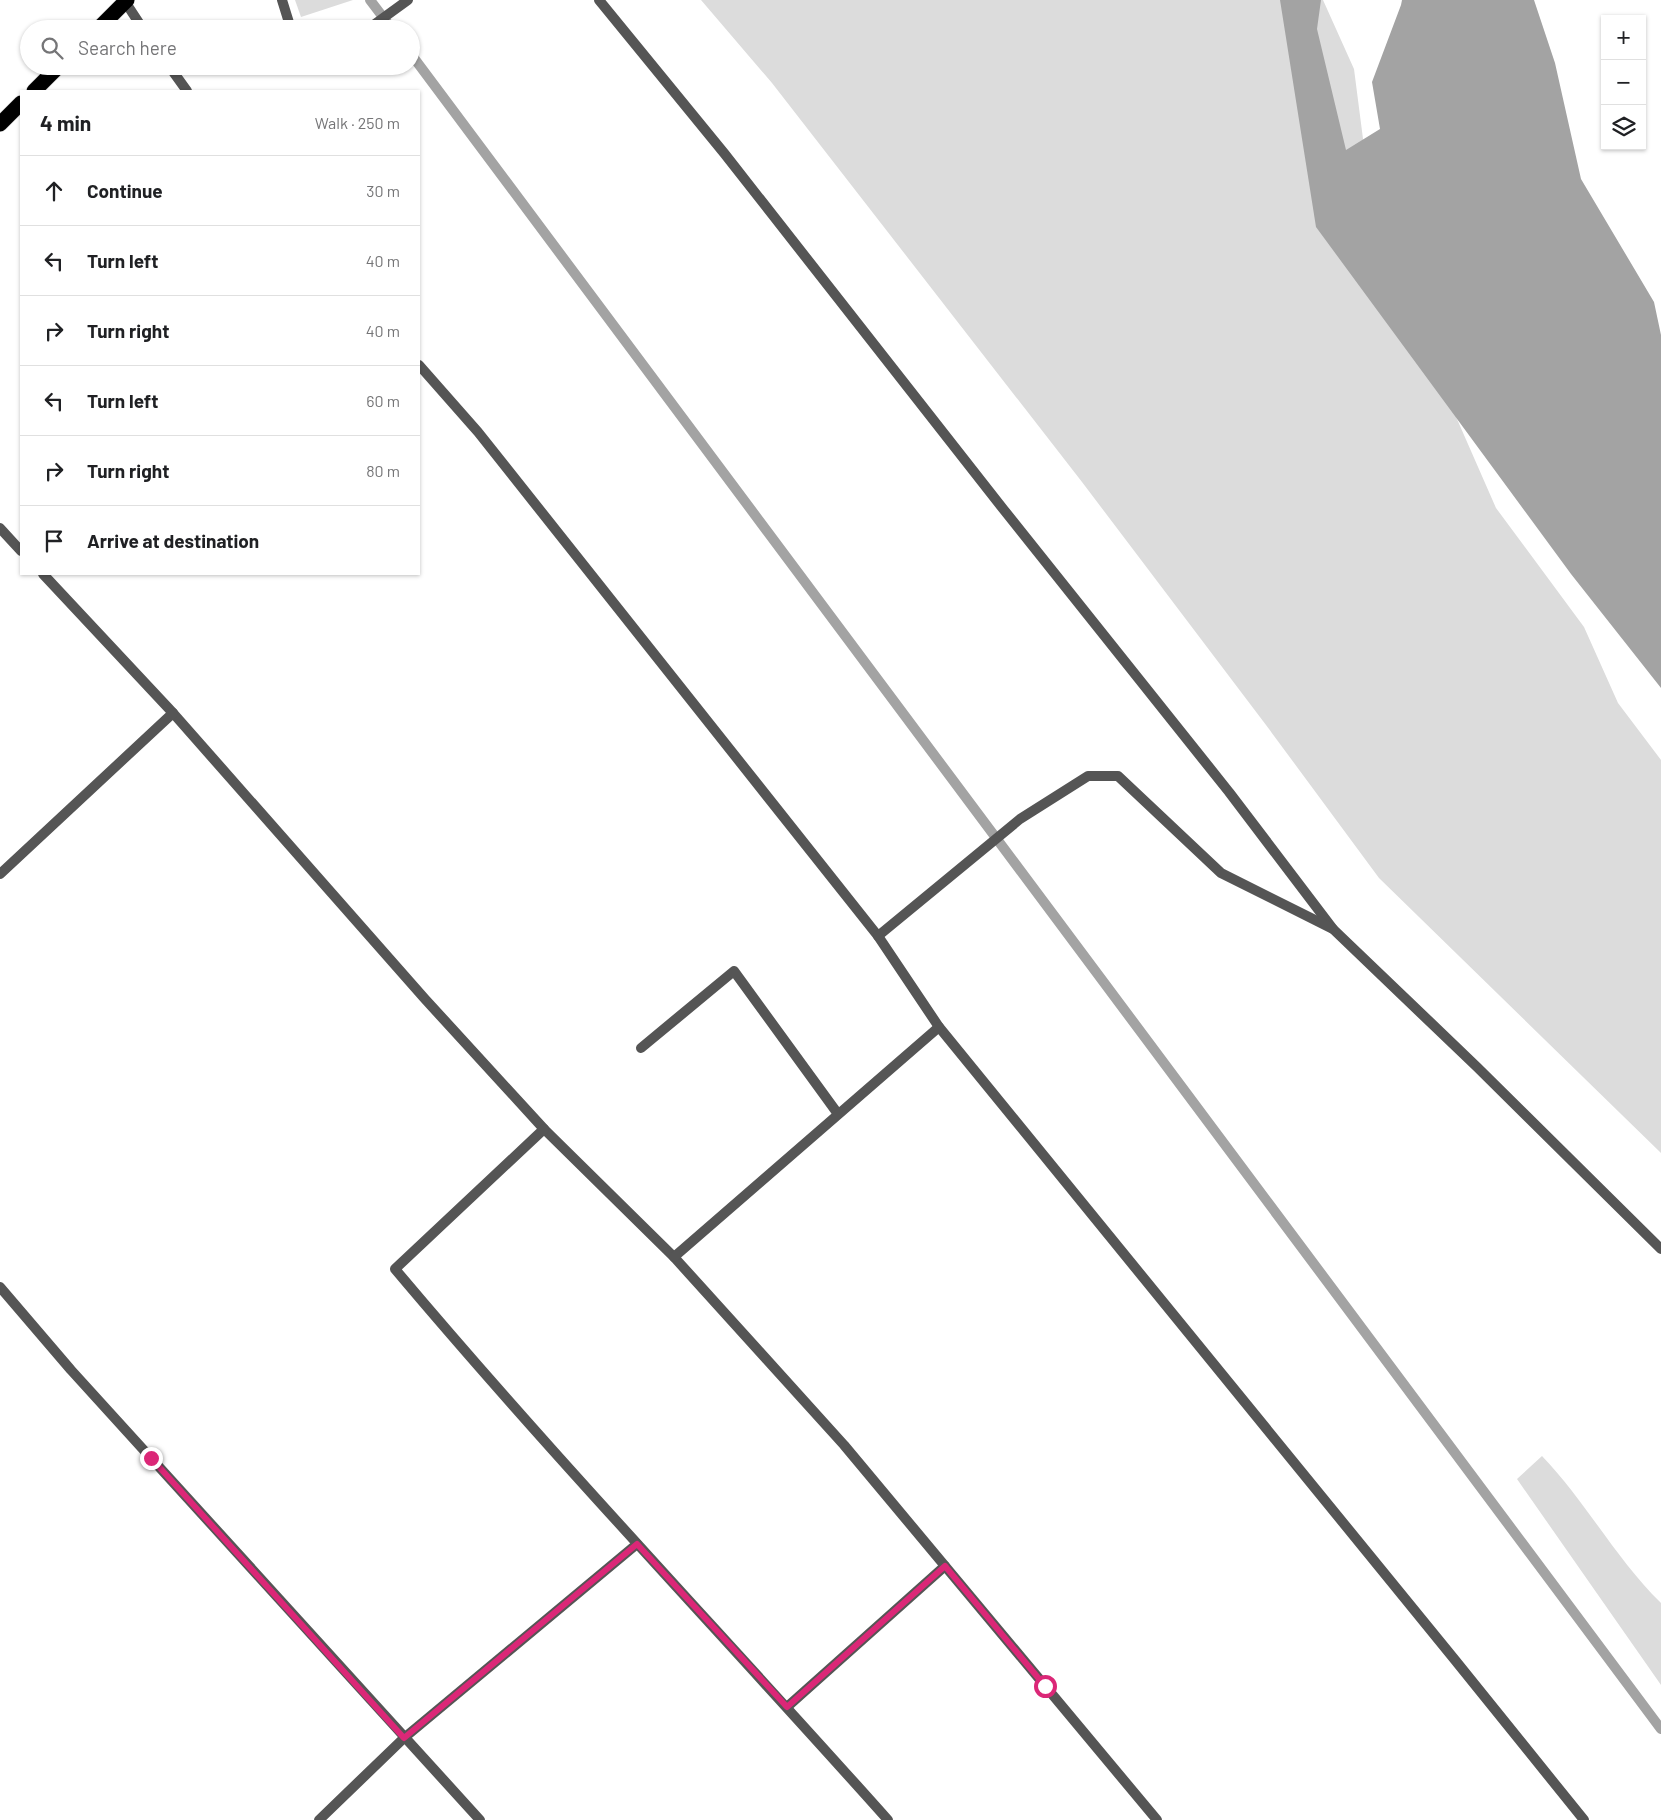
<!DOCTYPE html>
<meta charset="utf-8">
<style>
:root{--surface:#fff;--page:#f6f6f6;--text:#202124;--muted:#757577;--line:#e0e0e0}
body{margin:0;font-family:Barlow,sans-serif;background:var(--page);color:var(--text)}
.controls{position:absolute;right:15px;top:15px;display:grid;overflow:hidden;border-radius:0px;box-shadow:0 1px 4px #0004}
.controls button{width:45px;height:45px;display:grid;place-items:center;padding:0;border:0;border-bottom:1px solid var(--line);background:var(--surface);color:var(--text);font:25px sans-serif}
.stop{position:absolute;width:15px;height:15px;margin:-11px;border:4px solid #db2777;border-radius:50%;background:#fff}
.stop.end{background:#db2777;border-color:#fff;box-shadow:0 1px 5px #0008}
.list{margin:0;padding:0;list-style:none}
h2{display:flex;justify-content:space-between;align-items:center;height:65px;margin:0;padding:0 20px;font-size:21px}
h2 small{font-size:16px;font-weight:400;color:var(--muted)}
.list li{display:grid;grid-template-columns:32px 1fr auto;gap:15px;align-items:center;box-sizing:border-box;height:70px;padding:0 20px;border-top:1px solid var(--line)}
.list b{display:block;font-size:19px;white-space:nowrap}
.list em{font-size:16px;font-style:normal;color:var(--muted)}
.icon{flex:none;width:28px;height:28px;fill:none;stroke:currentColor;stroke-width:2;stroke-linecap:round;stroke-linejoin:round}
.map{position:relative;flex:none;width:1661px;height:1820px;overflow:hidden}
.search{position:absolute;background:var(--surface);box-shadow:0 1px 4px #0004;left:20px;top:20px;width:400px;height:55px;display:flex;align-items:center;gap:12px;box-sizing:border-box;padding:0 18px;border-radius:28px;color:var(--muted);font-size:19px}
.panel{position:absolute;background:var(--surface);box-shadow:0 1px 4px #0004;left:20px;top:90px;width:400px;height:485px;border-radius:0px}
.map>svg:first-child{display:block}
.green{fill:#dcdcdc}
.water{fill:#a3a3a3}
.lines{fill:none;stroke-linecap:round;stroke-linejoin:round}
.stream{stroke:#a3a3a3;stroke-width:10}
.highway-casing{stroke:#dbdbdb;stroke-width:16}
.lane{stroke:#555;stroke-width:10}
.street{stroke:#555;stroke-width:10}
.highway{stroke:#000;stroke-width:15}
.route{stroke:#db2777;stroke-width:6}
</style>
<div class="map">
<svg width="1661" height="1820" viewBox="0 0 1661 1820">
<rect width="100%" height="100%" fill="#fff"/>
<g class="green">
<polygon points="295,0 353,0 301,17"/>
<polygon points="701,0 1323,0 1354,69 1375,232 1496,508 1584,627 1618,703 1661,760 1661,1153 1379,878 1266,725 1082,482 772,83"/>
<path d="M 1542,1456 C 1586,1502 1616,1559 1661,1603 L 1661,1685 L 1517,1479 Z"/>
</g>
<polygon class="water" points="1280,0 1321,0 1317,29 1346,150 1380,129 1372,82 1401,5 1402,0 1534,0 1555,63 1581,179 1654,302 1661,335 1661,688 1571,574 1316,227"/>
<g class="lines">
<g class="stream">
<polyline points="370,0 392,29"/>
<polyline points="411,54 1661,1729"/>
</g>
<g class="highway-casing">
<g id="highway">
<polyline points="98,29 127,0"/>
<polyline points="34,91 59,66"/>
<polyline points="0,124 21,103"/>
</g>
</g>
<polyline class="lane" points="641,1048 734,971 838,1114"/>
<g class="street">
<polyline points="124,0 143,29"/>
<polyline points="282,0 291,29"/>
<polyline points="599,0 724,153 1004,510 1229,792 1333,929"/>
<polyline points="368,29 408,0"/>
<polyline points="169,66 187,91"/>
<polyline points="419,365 478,432 878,936 939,1027 1455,1660 1584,1820"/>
<polyline points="0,528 21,551"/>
<polyline points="43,574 173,713 425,999 544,1129 674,1257 844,1445 1157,1820"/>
<polyline points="0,874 173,713"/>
<polyline points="878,936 1020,819 1088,776 1118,776 1221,873 1333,929 1477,1067 1661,1249"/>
<path d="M 544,1129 L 395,1269 C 554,1458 724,1636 888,1820"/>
<polyline points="674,1257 939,1027"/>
<polyline points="0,1287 71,1370 480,1820"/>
<polyline points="787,1707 945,1566"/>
<polyline points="319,1820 404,1738 637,1544"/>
</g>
<use href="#highway" class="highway"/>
</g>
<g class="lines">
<polyline class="route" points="151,1458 404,1738 637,1544 787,1707 945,1566 1045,1686"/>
</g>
</svg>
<div class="controls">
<button>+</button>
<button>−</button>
<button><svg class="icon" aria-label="layers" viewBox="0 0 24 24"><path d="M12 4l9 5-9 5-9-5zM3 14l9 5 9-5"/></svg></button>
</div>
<div class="stop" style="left:1045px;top:1686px"></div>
<div class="stop end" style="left:151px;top:1458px"></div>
<div class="search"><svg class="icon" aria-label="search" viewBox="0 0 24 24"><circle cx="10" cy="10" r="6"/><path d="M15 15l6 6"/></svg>Search here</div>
<section class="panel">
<h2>4 min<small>Walk · 250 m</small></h2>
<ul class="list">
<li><svg class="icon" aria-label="ahead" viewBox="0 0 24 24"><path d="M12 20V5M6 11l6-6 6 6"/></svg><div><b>Continue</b></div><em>30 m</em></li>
<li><svg class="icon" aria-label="left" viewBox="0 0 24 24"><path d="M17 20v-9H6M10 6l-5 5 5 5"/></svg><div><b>Turn left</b></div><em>40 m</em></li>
<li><svg class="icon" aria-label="right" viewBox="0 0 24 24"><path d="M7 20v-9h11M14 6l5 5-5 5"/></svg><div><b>Turn right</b></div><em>40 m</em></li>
<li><svg class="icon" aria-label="left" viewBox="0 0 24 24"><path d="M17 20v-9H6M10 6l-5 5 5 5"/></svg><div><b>Turn left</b></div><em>60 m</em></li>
<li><svg class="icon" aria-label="right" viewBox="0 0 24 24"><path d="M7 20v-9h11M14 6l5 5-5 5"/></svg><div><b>Turn right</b></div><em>80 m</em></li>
<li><svg class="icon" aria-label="arrive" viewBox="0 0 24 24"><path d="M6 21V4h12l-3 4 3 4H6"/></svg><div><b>Arrive at destination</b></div></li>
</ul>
</section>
</div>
